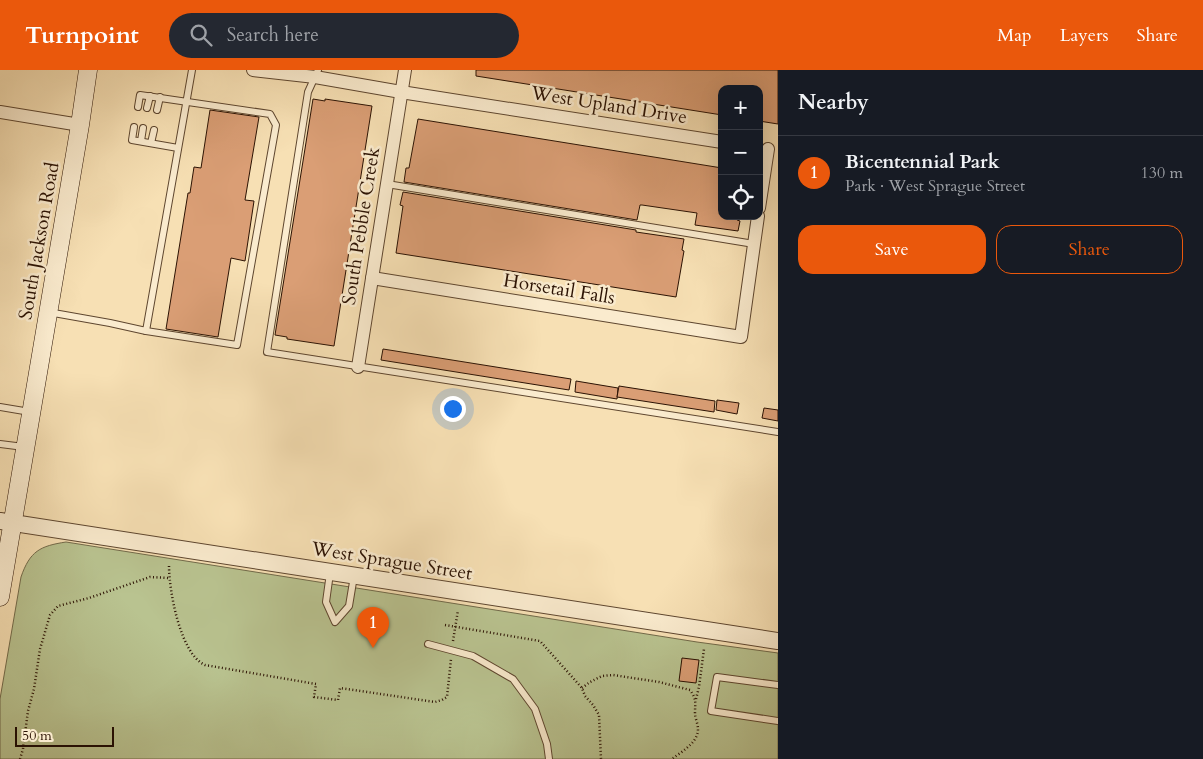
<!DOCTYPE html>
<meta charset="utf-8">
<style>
:root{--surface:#171b24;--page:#242831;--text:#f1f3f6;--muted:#9ea1a6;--line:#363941;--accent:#ea580c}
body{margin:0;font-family:Cardo,serif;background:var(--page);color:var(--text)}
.controls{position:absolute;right:15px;top:15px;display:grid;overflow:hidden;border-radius:10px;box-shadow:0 5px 20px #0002}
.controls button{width:45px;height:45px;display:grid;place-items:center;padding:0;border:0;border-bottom:1px solid var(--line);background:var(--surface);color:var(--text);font:25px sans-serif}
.scale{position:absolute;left:15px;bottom:12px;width:99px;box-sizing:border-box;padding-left:5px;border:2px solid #2b1203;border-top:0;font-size:14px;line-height:18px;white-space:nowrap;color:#2b1203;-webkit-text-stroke:4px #faebce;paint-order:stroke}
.you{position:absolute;left:452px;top:338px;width:18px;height:18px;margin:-12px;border:4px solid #fff;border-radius:50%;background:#1a73e8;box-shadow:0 0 0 8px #1a73e833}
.badge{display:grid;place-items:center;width:32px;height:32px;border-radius:50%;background:var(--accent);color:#fff;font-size:16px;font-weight:700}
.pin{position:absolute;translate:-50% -41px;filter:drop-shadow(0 1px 2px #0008)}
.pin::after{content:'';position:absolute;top:26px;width:18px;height:15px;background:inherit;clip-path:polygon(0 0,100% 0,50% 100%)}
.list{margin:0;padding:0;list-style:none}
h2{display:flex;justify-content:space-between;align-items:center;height:65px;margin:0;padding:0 20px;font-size:21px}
h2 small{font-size:16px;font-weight:400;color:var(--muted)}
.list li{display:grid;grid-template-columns:32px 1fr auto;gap:15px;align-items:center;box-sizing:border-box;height:75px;padding:0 20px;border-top:1px solid var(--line)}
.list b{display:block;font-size:19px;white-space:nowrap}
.list p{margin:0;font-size:16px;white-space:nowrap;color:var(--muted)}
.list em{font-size:16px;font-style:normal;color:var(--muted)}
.actions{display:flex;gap:10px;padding:15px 20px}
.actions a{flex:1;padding:11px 0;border:1px solid var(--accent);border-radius:15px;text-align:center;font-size:18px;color:var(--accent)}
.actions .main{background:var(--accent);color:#fff}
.icon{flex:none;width:28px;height:28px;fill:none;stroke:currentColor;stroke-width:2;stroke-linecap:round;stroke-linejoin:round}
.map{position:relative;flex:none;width:778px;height:689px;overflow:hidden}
header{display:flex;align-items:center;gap:30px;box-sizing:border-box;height:70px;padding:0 25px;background:var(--accent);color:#fff}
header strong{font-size:24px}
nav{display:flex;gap:28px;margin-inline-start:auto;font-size:18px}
.search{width:350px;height:45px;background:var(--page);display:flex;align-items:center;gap:12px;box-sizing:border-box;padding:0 18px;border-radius:28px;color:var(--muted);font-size:19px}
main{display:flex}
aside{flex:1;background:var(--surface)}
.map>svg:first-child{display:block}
.green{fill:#b9c390;stroke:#726a4a}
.building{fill:#da9e75;stroke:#2b1203}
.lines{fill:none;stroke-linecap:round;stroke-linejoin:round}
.service-casing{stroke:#5e462f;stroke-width:8}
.minor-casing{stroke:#5e462f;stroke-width:14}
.tertiary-casing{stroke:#5e462f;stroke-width:18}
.secondary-casing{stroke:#2b1203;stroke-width:19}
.path{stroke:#2b1203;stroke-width:2.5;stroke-dasharray:1 2.5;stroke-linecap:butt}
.service{stroke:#faebce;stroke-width:6}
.minor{stroke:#faebce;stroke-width:12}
.tertiary{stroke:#faebce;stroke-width:16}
.secondary{stroke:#faebce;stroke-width:18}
.labels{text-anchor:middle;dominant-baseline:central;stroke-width:5;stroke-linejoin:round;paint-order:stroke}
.street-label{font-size:19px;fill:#2b1203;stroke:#faebce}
</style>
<header>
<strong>Turnpoint</strong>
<div class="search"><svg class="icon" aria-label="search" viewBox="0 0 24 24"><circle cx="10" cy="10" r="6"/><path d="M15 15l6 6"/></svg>Search here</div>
<nav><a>Map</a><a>Layers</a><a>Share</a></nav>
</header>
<main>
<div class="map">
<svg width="778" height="689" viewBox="0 0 778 689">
<rect width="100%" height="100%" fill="#f7e0b4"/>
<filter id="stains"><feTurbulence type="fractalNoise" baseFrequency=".004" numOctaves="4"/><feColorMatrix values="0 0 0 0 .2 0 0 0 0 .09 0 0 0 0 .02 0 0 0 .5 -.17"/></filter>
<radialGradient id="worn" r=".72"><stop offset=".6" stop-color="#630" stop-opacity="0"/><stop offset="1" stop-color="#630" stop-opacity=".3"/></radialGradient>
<path class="green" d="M 66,472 L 697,572 L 778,583 L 778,689 L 0,689 L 0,629 L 21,507 C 30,481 40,476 66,472 Z"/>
<g class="building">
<polygon points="476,0 778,0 778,54 759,51 759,19 722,19 722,45 476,6"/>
<polygon points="313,29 325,31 325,29 372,36 334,276 287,269 287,267 275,265"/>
<polygon points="210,40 259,47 245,130 254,131 245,191 231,188 218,267 166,259 188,123 190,123 194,97 201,98"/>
<polygon points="418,49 722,98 722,146 737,146 737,150 740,151 738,161 695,155 697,143 642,135 640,135 637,150 404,112 406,98 409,98"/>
<polygon points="403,122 636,160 636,162 684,169 682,180 684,181 676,227 396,183 403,136 400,135"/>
<polygon points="383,279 571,309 569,320 381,290"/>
<polygon points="576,311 618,318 617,329 575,322"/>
<polygon points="619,316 715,331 714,342 617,327"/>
<polygon points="717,330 739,333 737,344 716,340"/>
<polygon points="764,338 778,340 778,351 762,348"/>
<polygon points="682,588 699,590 696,613 679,611"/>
</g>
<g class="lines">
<g class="service-casing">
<g id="service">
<polyline points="318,0 308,22 267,282 778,362"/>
<polyline points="138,37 140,25 270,44 276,55 237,275 146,261"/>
<polyline points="147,38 150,26"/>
<polyline points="157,40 160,27"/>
<polyline points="134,57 132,70 178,78"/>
<polyline points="141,71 143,58"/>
<polyline points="151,73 154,60"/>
<polyline points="387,114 754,174"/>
<polyline points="48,242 110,253 146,261 192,0"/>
<polyline points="0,337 30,342"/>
<polyline points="0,374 24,377"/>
<polyline points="330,503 326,532 335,552 349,536 354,506"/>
<polyline points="428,574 473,586 513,609 535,639 547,674 549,689"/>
<polyline points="778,615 717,607 711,641 778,651"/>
</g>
</g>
<g class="minor-casing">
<g id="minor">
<polyline points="253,0 315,7 401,22 722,72"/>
<polyline points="0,42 80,55"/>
<polyline points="759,138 768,79"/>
<polyline points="372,208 741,267 758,146"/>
<polyline points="358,297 405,0"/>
</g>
</g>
<g class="tertiary-casing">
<polyline id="tertiary" points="0,451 778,571"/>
</g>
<g class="secondary-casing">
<polyline id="secondary" points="0,527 80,55 88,0"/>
</g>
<g class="path">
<path d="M 169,496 C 169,520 180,584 205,595 L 316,614 L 314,627 L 338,630 L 340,618 L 435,632 L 442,630 L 447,627 L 451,589"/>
<polyline points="445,555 540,571 582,618 585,626 593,635 599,645 601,689"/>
<polyline points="453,571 458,540"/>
<path d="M 582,618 L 590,612 L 602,606 L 613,605 L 659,612 L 690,620 C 697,630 695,632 695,643 C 695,648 698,654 698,659 C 698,673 681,682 672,689"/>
<polyline points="696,629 699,617 704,579"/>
<polyline points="20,689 23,679 28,641 34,619 40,579 50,545 58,536 89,528 150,507 169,508"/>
</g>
<use href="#service" class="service"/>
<use href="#minor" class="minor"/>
<use href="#tertiary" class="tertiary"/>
<use href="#secondary" class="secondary"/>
</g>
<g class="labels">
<g class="street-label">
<text transform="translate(609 35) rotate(9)">West Upland Drive</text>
<text transform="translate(361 156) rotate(-81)">South Pebble Creek</text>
<text transform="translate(39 171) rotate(-80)">South Jackson Road</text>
<text transform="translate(559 219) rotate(9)">Horsetail Falls</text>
<text transform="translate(392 491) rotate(9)">West Sprague Street</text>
</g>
</g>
<rect width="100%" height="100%" filter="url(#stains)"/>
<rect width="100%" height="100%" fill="url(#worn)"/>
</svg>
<div class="controls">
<button>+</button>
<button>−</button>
<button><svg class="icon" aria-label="locate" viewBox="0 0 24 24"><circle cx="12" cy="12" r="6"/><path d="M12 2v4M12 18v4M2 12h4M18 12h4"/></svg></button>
</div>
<div class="scale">50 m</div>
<div class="you"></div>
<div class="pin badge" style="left:373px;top:578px">1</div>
</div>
<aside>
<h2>Nearby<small></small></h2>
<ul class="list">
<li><span class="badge">1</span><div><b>Bicentennial Park</b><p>Park · West Sprague Street</p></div><em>130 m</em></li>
</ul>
<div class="actions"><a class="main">Save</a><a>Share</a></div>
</aside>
</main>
